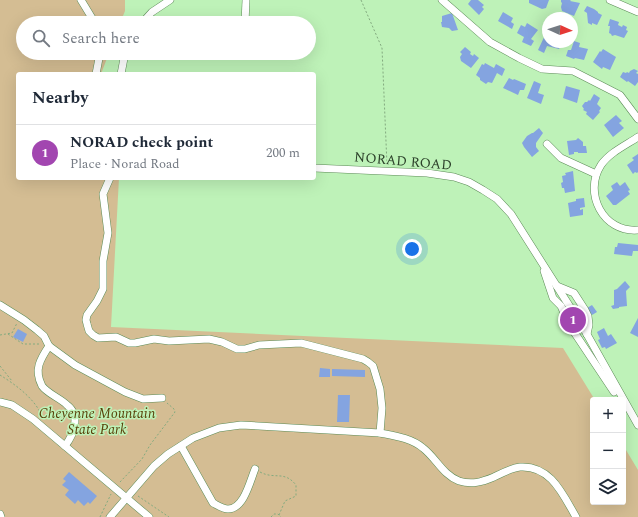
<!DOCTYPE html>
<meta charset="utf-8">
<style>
:root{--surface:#fff;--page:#f6f6f7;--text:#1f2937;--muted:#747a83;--line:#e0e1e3;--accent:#a246b0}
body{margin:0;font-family:Spectral,serif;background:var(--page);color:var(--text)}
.controls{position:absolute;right:12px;bottom:12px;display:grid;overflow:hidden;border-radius:4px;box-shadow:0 4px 16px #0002}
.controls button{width:36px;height:36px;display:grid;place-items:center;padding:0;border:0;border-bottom:1px solid var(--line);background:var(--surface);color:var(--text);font:20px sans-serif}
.compass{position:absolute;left:542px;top:12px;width:36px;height:36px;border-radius:50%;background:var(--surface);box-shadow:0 4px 16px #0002;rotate:93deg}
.you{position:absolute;left:412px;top:249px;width:14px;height:14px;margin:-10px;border:3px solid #fff;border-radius:50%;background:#1a73e8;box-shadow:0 0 0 6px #1a73e833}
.badge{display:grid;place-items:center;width:26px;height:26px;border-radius:50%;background:var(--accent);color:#fff;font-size:13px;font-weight:700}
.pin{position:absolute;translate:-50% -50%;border:2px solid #fff;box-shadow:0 1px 4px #0006}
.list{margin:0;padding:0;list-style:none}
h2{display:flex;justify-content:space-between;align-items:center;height:52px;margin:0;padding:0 16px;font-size:17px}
h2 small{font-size:13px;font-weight:400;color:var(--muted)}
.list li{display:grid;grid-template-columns:26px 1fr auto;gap:12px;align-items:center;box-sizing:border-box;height:56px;padding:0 16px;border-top:1px solid var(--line)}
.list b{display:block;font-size:15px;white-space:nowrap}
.list p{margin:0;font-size:13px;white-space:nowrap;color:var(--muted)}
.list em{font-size:13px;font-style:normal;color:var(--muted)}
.icon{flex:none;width:22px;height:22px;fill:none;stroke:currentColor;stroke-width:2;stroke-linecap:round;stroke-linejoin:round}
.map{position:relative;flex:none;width:638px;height:517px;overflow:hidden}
.search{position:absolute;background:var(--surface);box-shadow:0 4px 16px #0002;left:16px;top:16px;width:300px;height:44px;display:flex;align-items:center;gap:10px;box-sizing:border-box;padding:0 14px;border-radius:22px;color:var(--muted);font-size:15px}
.panel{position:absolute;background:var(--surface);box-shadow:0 4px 16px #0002;left:16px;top:72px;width:300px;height:108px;border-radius:4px}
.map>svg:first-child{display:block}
.green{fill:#d4bd93}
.building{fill:#84a4e0}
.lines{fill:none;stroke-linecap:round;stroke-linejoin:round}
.minor-casing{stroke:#5b8b56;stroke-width:8}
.path{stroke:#83aa7f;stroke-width:1;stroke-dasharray:2 2;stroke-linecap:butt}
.minor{stroke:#fff;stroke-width:7}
.labels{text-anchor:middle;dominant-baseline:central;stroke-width:3;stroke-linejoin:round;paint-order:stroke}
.street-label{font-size:14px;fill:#2c412a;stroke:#bef2b8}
.park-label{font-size:14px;font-style:italic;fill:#5a420b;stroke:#bef2b8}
</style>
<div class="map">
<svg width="638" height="517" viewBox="0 0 638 517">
<rect width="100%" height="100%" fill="#bef2b8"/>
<polygon class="green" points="0,0 125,0 125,11 120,23 23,23 23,53 109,53 101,74 18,74 18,178 119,178 111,327 563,348 595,400 593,400 593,502 623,502 623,445 638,470 638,517 0,517"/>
<g class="building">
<polygon points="471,0 478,0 484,5 482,7 484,9 479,15 468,4"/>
<polygon points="529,0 549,0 546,8 542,9 529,3"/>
<polygon points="561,0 571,0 570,1 580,3 574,16 562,11 561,7 562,3 561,2"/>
<polygon points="587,6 594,9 598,12 598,13 602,15 597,25 592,23 592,25 588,23 587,13 584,11"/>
<polygon points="503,12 513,18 511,22 514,24 512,29 498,21"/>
<polygon points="452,13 458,30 452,31 449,28 442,27 441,22 442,22 442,16"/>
<polygon points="610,19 619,22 618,25 622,27 623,25 627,27 626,30 628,31 624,38 615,35 612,36 611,34 609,33 610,26 608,26"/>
<polygon points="527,23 538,30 531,39 534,41 531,46 522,42 524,37 517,33 521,25 525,27"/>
<polygon points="547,31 548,31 548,42 562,42 559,49 547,46 544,53 538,50"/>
<polygon points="574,41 580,43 579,47 588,49 584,60 575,58 574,59 566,56 568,50 571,50"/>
<polygon points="465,47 471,52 470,54 473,56 474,54 479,58 471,68 461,61 460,57 462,54 460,52"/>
<polygon points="603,49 616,57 610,70 603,67 602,69 593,62 600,51 601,52"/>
<polygon points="485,63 494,68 496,64 505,69 502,76 497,73 492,83 488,82 486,84 480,80 480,78 476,75 482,64 484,65"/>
<polygon points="634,69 638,71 636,73 638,74 638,82 635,86 628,81 627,82 620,77 623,72 626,73 627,72 629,73 630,71"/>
<polygon points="509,78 513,80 514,79 526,84 524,90 520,90 518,95 503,88"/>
<polygon points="534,81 541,84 538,93 544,95 541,104 527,98"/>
<polygon points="566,86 580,90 577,103 563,98"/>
<polygon points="594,94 600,98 597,104 601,108 599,111 600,112 593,120 586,114 587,112 583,110 584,109 582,106 585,102 587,102 589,100 590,101"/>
<polygon points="616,115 622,121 619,123 624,128 613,137 604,125"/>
<polygon points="539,128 543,133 536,143 536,147 539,151 532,157 524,147 522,143 527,136 532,133 533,133"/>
<polygon points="578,138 583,142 583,146 586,146 587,153 578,153 578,152 574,152 574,154 569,155 567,141 576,140"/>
<polygon points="638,154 638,172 637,173 635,172 633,174 627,165 634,160 632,158"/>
<polygon points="573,171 575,191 565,193 564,188 562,188 561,183 563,182 562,176 566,175 565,173"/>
<polygon points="617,182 620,186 625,182 630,190 628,191 630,194 616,205 613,205 606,196 613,190 611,186"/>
<polygon points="584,198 585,207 580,208 580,210 583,209 583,215 570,217 568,203 576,201 576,199"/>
<polygon points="618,243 638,245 638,251 633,251 632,256 614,254 615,247 617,247"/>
<polygon points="625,281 630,287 626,291 627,306 619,307 619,308 613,309 611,306 614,305 614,290 617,289"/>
<polygon points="592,305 597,312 592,315 587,308"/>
<polygon points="638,318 638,337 630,333"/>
<polygon points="604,328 608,336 611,334 617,343 606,349 605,347 602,348 598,340 600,339 597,332"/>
<polygon points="18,329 27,334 23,342 13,337"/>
<polygon points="320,368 330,369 330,377 319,377"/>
<polygon points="332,369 365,370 365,377 332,376"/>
<polygon points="338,395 350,395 349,422 337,422"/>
<polygon points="69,472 97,496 90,504 88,502 84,506 78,500 75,504 65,495 69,490 62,485 66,481 63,479"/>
</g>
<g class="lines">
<g class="minor-casing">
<g id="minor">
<polyline points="81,0 95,23"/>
<polyline points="442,0 490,42 519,58 542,69 573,71 620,95 638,119"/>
<polyline points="610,0 638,12"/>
<polyline points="142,23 152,12 170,0"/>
<polyline points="245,23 246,0"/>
<polyline points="96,74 100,53"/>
<polyline points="121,74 125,53"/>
<path d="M 638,137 C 626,145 609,153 601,165 C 583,193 603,233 638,230"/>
<polyline points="547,144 561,158 596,174"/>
<polyline points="314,168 427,173 454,177 469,182 483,190 497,199 511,214 584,329 638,425"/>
<polyline points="110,178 103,194 108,233 103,261 103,289 97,301 87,315 86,320 87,324 89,331 93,335 98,338 116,337 129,343 135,343 154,339 169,341 209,339 222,342 237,349 245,349 259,345 301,343 363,359 368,362 373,366 380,389 382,408 380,433"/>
<polyline points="544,271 553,298 561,306 570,326 614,392"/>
<polyline points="557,286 574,293 585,310 588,316 589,325 587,334"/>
<polyline points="0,305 24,320 37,330 44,336 49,346 75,365 125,392 143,399 162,398"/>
<path d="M 49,346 C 45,352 41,358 39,365 C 37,372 39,380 42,386 C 48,394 60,398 67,405 C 81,416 74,434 65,446"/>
<polyline points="0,402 12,405 33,419 149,517"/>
<path d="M 181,446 L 213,503 C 217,505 223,509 228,509 C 244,509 250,481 255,469"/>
<polyline points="0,514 1,517"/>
<path d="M 110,517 L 154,466 L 168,454 L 193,438 L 219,428 L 241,425 L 380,433 C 395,436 411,438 423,448 C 436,458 443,475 459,481 C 472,485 482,482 494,477 C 502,473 511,468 520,467 C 551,465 563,495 576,517"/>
</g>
</g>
<g class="path">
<polyline points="361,0 382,48 387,165"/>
<polyline points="8,334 23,344 40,344"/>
<polyline points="0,335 12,333 17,323"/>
<polyline points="0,366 12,381"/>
<path d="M 0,375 C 16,385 37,400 43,419"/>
<path d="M 260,472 C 275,480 284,470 296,485 L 296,496 L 285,501 L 279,515"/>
<polyline points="120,482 142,459 150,445 175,412 174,409 167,403"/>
<polyline points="138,496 169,517"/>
<polyline points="100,517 111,494"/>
<polyline points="271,517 274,514 278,514 281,517"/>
</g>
<use href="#minor" class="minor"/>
</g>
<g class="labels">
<g class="street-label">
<text transform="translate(403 161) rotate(5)">NORAD ROAD</text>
</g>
<g class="park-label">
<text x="97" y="413">Cheyenne Mountain<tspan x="97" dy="16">State Park</tspan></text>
</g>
</g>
</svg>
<div class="controls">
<button>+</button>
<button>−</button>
<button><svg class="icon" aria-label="layers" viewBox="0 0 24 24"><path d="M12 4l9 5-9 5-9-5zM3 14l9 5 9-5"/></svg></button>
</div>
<svg class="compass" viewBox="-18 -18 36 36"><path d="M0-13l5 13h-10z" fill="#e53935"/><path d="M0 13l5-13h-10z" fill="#747a83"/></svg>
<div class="you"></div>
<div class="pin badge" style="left:573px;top:320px">1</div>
<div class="search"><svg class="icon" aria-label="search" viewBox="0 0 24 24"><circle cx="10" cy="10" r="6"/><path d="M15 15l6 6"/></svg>Search here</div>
<section class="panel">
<h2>Nearby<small></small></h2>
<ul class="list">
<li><span class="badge">1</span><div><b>NORAD check point</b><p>Place · Norad Road</p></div><em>200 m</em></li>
</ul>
</section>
</div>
